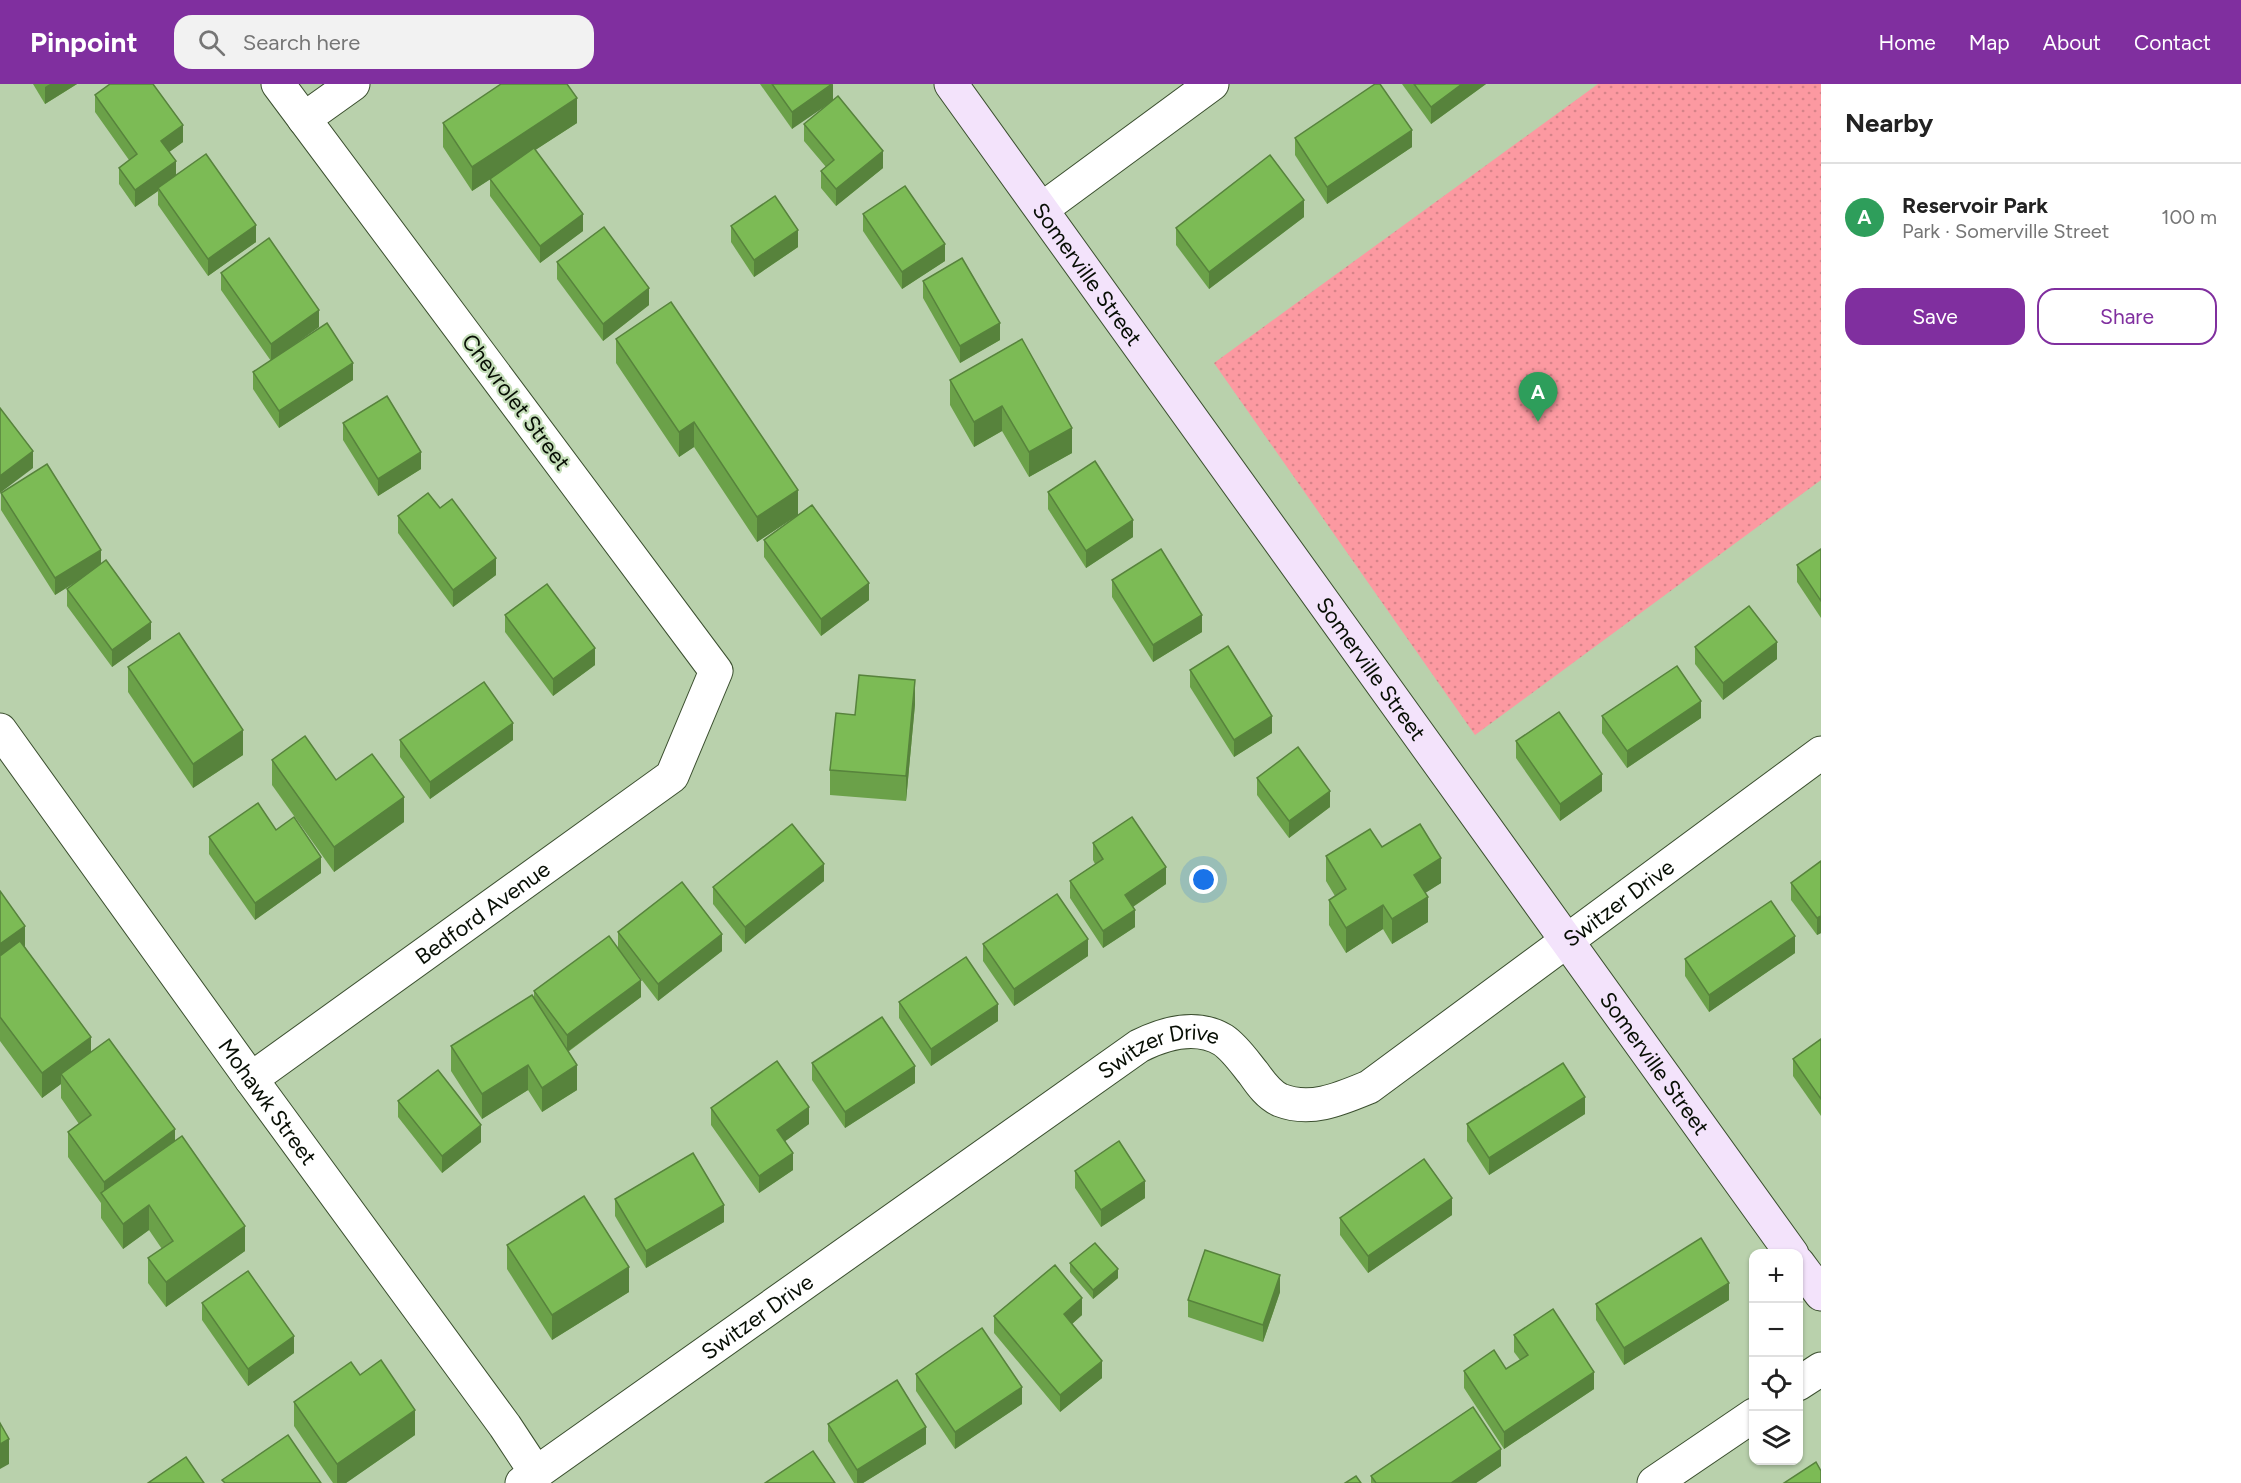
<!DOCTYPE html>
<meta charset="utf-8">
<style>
:root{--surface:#fff;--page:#f2f2f2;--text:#222;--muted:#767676;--line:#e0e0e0;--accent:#802f9f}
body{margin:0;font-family:Figtree,sans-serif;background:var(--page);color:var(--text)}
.controls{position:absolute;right:18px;bottom:18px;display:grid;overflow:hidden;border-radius:12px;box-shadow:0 2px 4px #0004}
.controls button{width:54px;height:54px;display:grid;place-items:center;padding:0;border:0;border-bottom:2px solid var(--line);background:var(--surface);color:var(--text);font:30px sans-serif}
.you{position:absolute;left:1204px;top:796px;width:21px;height:21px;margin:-15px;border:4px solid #fff;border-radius:50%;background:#1a73e8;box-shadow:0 0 0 9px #1a73e833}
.badge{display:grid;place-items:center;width:39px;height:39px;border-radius:50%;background:var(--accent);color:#fff;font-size:20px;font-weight:700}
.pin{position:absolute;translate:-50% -50px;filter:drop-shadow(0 2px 3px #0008)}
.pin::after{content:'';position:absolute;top:32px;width:21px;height:18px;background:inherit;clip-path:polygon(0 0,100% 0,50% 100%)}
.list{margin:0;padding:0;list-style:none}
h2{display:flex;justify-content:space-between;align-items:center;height:78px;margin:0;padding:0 24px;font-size:26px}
h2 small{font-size:20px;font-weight:400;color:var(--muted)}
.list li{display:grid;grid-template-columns:39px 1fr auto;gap:18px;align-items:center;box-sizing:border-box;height:108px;padding:0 24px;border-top:2px solid var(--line)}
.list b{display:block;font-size:22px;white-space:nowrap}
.list p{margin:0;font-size:20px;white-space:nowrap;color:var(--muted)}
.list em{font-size:20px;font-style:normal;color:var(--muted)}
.actions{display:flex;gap:12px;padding:18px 24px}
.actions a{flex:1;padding:14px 0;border:2px solid var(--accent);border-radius:18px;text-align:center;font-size:21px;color:var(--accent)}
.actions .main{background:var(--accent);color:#fff}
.icon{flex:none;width:33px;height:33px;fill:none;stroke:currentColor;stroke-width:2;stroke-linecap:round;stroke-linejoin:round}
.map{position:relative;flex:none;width:1821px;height:1399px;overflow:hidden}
header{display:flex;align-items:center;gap:36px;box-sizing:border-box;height:84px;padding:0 30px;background:var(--accent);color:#fff}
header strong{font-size:28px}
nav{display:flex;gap:33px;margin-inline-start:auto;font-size:21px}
.search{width:420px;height:54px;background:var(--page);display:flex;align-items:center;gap:15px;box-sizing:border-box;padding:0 21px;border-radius:18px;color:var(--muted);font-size:22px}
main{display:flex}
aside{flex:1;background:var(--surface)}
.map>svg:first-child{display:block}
.grass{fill:url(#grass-dots)}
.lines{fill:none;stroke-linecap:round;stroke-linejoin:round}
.street-casing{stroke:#3b4f2f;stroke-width:35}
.secondary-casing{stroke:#3b4f2f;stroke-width:35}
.street{stroke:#fff;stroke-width:33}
.secondary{stroke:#f3e3fb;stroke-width:33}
.wall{fill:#6ba149}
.shaded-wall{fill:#57833c}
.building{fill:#7cbb55;stroke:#57833c;stroke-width:1.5}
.labels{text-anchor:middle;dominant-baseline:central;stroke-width:4.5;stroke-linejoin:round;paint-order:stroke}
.street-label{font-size:22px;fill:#070e04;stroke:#c5deb9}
</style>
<header>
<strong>Pinpoint</strong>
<div class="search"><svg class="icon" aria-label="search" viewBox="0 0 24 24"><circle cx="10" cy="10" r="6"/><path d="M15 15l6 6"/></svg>Search here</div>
<nav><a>Home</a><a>Map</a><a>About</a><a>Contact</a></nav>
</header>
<main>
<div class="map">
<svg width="1821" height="1399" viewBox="0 0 1821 1399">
<defs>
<pattern id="grass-dots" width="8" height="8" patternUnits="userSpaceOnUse" patternTransform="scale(1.5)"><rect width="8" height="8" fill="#fc99a1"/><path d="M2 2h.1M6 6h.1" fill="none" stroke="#d68389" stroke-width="1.8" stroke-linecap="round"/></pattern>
</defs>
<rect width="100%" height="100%" fill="#b9d1ac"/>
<polygon class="grass" points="1598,0 1821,0 1821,396 1475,651 1214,279"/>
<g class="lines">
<g class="street-casing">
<g id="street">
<polyline points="304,35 353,0"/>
<polyline points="1042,125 1212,0"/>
<path id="s1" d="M 0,646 L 251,995 L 505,1342 L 536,1389"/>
<path id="s2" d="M 251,995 L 672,692 L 716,587 L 278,0"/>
<polyline points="1798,1300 1821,1285"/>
<path id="s3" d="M 522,1399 L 1139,962 C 1165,949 1196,940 1223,956 C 1235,964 1245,979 1254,990 C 1261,1000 1269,1011 1280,1016 C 1311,1028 1340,1015 1369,1003 L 1821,669"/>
<polyline points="1654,1399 1754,1331"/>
</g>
</g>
<g class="secondary-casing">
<g id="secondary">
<path id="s4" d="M 951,0 L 1792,1170"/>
<polyline points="1798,1179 1821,1210"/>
</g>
</g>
<use href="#street" class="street"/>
<use href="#secondary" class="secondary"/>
</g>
<g class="wall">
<polygon points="33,0 77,0 45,20"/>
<polygon points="760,0 833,0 792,45"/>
<polygon points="1402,0 1486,0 1431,40"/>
<polygon points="95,11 183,58 169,68 176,91 256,158 208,192 158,121 158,107 135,123 119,100 119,84 129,76 95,28"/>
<polygon points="443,39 577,39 535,66 583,147 540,179 490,112 490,95 495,92 472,107 443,63"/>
<polygon points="804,40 883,84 836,122 821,104 821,87 826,83 804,57"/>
<polygon points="1295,54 1412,63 1327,120 1295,71"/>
<polygon points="863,130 945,177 902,205 863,147"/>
<polygon points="1304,133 1209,205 1176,161 1176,144"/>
<polygon points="731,142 798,163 754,193 731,158"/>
<polygon points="557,178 649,221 603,257 557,195"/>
<polygon points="221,189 319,243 273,275 353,296 279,344 253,305 253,288 271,277 221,206"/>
<polygon points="923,197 1000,256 960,279 923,214"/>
<polygon points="616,255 798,431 869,516 821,552 764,473 764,456 796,432 757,458 694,363 679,373 616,279"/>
<polygon points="1022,255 1072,369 1029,393 1002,347 974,363 950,321 950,296"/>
<polygon points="343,339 421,385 378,412 343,356"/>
<polygon points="1048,408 1133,453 1086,484 1048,425"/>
<polygon points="1,409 101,480 151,555 112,583 67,522 67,505 79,496 55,511 1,426"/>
<polygon points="440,424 496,491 453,523 398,449 398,432"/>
<polygon points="1821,465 1821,534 1797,498 1797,481"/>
<polygon points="1112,496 1202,548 1153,578 1112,513"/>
<polygon points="505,531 595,581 553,612 505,548"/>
<polygon points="1695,563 1777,575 1723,616 1695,580"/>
<polygon points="128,583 243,671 193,704 128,608"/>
<polygon points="1190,586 1272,649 1234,673 1190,603"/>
<polygon points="915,620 906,717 830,711 830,686 855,631"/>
<polygon points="1602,632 1701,634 1627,684 1602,649"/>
<polygon points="400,656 513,656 430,715 400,673"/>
<polygon points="1516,657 1602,707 1560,737 1516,674"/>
<polygon points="272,676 336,696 404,738 334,788 272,701"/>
<polygon points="1257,694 1330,723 1289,754 1257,711"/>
<polygon points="209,753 321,789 255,836 209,770"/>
<polygon points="1093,759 1166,800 1133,823 1135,843 1103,864 1070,814 1070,797 1095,780 1093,776"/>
<polygon points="1326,772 1441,799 1425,809 1428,838 1392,860 1383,845 1346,869 1329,841 1329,816 1335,812 1326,797"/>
<polygon points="1821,777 1821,849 1817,851 1791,816 1791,799"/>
<polygon points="824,797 745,860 713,820 713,803"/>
<polygon points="0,807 25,863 91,968 175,1057 245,1167 166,1223 148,1199 148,1174 162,1165 149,1146 123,1165 101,1134 101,1119 68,1073 68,1048 79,1040 61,1014 61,1000 42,1014 0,957"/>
<polygon points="618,848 722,867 658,917 618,865"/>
<polygon points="983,860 1088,872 1014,922 983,877"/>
<polygon points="1795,869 1709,928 1685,892 1685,875"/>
<polygon points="534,907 641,913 568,968 577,1006 542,1028 528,1006 482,1035 451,987 451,962 534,914"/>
<polygon points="899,918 998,937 931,982 899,934"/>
<polygon points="1821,955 1821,1032 1793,992 1793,975"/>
<polygon points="812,979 915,999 845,1044 812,996"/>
<polygon points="398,1017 481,1058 442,1089 398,1033"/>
<polygon points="711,1024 809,1040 785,1057 793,1086 759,1109 711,1041"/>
<polygon points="1585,1030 1489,1091 1467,1057 1467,1040"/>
<polygon points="1075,1087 1145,1114 1101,1143 1075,1104"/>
<polygon points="615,1115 724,1138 646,1184 615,1132"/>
<polygon points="1452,1131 1368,1189 1340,1151 1340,1134"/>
<polygon points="507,1161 629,1208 552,1256 507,1185"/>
<polygon points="1070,1179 1118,1194 1093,1215 1070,1188"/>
<polygon points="1280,1208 1263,1258 1188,1233 1188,1216"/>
<polygon points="1729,1216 1624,1281 1596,1236 1596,1220"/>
<polygon points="202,1219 294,1269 248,1302 202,1236"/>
<polygon points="1082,1231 1072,1240 1102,1294 1060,1328 994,1249 994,1232"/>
<polygon points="1514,1251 1594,1305 1504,1365 1464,1304 1464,1287 1506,1285 1520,1276 1514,1268"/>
<polygon points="916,1290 1022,1320 955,1365 916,1307"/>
<polygon points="294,1318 415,1351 346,1399 333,1399 294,1342"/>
<polygon points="828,1340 926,1360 863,1399 854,1399 828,1357"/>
<polygon points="1501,1382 1476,1399 1371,1399 1371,1392"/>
</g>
<g class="shaded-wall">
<polygon points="50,0 77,0 45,20 45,3"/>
<polygon points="833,0 833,17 792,45 792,28"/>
<polygon points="1462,0 1486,0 1431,40 1431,23"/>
<polygon points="577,14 577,39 472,107 472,83"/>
<polygon points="183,41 183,58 161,74 161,57"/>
<polygon points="1412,46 1412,63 1327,120 1327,103"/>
<polygon points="883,67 883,84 836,122 836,105"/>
<polygon points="176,77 176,94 158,104 158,107 135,123 135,106"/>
<polygon points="1304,116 1304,133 1209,205 1209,188"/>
<polygon points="583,130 583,147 540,179 540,162"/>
<polygon points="256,141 256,158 208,192 208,175"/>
<polygon points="798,146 798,163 754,193 754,176"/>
<polygon points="945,160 945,177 902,205 902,188"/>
<polygon points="649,204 649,221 603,257 603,240"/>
<polygon points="319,226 319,243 271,277 271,260"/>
<polygon points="1000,239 1000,256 960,279 960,262"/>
<polygon points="353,279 353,296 279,344 279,327"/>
<polygon points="1002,322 1002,347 974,363 974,338"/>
<polygon points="694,338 694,363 679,373 679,348"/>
<polygon points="1072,344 1072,369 1029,393 1029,368"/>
<polygon points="33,367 33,384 0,409 0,392"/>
<polygon points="421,368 421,385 378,412 378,395"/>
<polygon points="798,406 798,431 757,458 757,433"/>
<polygon points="1133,436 1133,453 1086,484 1086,467"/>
<polygon points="101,466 101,482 55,511 55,494"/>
<polygon points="496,474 496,491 453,523 453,506"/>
<polygon points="869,499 869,516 821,552 821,535"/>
<polygon points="1202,531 1202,548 1153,578 1153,561"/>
<polygon points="151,538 151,555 112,583 112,566"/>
<polygon points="1777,558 1777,575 1723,616 1723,599"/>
<polygon points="595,564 595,581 553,612 553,595"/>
<polygon points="915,596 915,620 906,717 906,692"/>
<polygon points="1701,617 1701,634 1627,684 1627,667"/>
<polygon points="1272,632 1272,649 1234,673 1234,656"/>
<polygon points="513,639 513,656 430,715 430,698"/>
<polygon points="243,646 243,671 193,704 193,680"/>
<polygon points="1602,690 1602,707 1560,737 1560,720"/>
<polygon points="1330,707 1330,723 1289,754 1289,737"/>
<polygon points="404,713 404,738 334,788 334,763"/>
<polygon points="321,773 321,789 255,836 255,819"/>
<polygon points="1441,774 1441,799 1414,816 1414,791"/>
<polygon points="824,780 824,797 745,860 745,843"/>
<polygon points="1166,783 1166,800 1125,828 1125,811"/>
<polygon points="1428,813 1428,838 1392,860 1392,835"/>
<polygon points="1383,821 1383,845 1346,869 1346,844"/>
<polygon points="1135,826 1135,843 1103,864 1103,847"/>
<polygon points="1821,832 1821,849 1817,851 1817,834"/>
<polygon points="25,842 25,867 0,885 0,860"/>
<polygon points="722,850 722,867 658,917 658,900"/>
<polygon points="1795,852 1795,869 1709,928 1709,911"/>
<polygon points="1088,855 1088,872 1014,922 1014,905"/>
<polygon points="641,896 641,913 567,968 567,951"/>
<polygon points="998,920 998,937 931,982 931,965"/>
<polygon points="91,953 91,977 61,990 61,1000 42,1014 42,989"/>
<polygon points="528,981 528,1006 482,1035 482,1010"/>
<polygon points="577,981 577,1006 542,1028 542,1004"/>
<polygon points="915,982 915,999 845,1044 845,1028"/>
<polygon points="1585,1013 1585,1030 1489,1091 1489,1074"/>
<polygon points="809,1023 809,1040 777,1063 777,1046"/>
<polygon points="481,1041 481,1058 442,1089 442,1072"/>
<polygon points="175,1045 175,1070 104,1113 104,1098"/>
<polygon points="793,1069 793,1086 759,1109 759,1092"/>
<polygon points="1145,1097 1145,1114 1101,1143 1101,1126"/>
<polygon points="1452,1114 1452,1131 1368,1189 1368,1172"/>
<polygon points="149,1121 149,1146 123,1165 123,1140"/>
<polygon points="724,1121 724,1138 646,1184 646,1167"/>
<polygon points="245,1142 245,1167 166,1223 166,1198"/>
<polygon points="629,1183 629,1208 552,1256 552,1231"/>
<polygon points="1118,1185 1118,1194 1093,1215 1093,1206"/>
<polygon points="1280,1191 1280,1208 1263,1258 1263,1241"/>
<polygon points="1729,1199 1729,1216 1624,1281 1624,1264"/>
<polygon points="1082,1214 1082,1231 1064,1247 1064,1230"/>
<polygon points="294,1252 294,1269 248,1302 248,1285"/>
<polygon points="1102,1277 1102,1294 1060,1328 1060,1311"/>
<polygon points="1594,1288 1594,1305 1504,1365 1504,1348"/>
<polygon points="1022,1303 1022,1320 955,1365 955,1348"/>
<polygon points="415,1326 415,1351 346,1399 337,1399 337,1380"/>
<polygon points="926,1343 926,1360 863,1399 857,1399 857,1386"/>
<polygon points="9,1355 9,1380 0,1385 0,1360"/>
<polygon points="1501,1365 1501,1382 1476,1399 1451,1399"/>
</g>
<g class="building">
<polygon points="110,0 153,0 183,41 161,57 176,77 135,106 119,84 137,70 95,11"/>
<polygon points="501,0 567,0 577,14 472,83 443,39"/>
<polygon points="772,0 832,0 792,28"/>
<polygon points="1375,0 1380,0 1412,46 1327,103 1295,54"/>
<polygon points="1414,0 1462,0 1431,23"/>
<polygon points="838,12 883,67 836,105 821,87 834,76 804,40"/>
<polygon points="534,64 583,130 540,162 490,95"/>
<polygon points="206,70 256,141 208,175 158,104"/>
<polygon points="1270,71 1304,116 1209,188 1176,144"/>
<polygon points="905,102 945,160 902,188 863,130"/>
<polygon points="775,112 798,146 754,176 731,142"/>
<polygon points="604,143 649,204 603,240 557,178"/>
<polygon points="269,154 319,226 271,260 221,189"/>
<polygon points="962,174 1000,239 960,262 923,197"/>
<polygon points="671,218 798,406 757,433 694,338 679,348 616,255"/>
<polygon points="327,239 353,279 279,327 253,288"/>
<polygon points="1022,255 1072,344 1029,368 1002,322 974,338 950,296"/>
<polygon points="387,312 421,368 378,395 343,339"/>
<polygon points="0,324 33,367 0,392"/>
<polygon points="1095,377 1133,436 1086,467 1048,408"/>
<polygon points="47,380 101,466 55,494 1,409"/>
<polygon points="428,409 440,424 452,415 496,474 453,506 398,432"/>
<polygon points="812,421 869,499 821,535 764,456"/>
<polygon points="1161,465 1202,531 1153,561 1112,496"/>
<polygon points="1821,465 1821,517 1797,481"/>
<polygon points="106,476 151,538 112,566 67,505"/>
<polygon points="547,500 595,564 553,595 505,531"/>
<polygon points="1749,522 1777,558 1723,599 1695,563"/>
<polygon points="179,549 243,646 193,680 128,583"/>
<polygon points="1228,562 1272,632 1234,656 1190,586"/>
<polygon points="1677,582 1701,617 1627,667 1602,632"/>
<polygon points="859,591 915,596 906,692 830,686 836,629 855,631"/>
<polygon points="484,598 513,639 430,698 400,656"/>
<polygon points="1559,628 1602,690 1560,720 1516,657"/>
<polygon points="305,652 336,696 372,670 404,713 334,763 272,676"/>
<polygon points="1298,663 1330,707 1289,737 1257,694"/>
<polygon points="258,719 276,746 294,733 321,773 255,819 209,753"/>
<polygon points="1132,733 1166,783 1125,811 1135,826 1103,847 1070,797 1103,775 1093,759"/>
<polygon points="792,740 824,780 745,843 713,803"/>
<polygon points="1420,740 1441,774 1414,791 1428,813 1392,835 1383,821 1346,844 1329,816 1346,805 1326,772 1370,745 1382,763"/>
<polygon points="1821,777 1821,832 1817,834 1791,799"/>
<polygon points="682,798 722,850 658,900 618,848"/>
<polygon points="0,807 25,842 0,860"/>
<polygon points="1057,810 1088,855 1014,905 983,860"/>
<polygon points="1771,817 1795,852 1709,911 1685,875"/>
<polygon points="609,852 641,896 567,951 534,907"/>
<polygon points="20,857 91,953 42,989 0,933 0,872"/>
<polygon points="966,873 998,920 931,965 899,918"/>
<polygon points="532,911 577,981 542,1004 528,981 482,1010 451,962"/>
<polygon points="882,933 915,982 845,1028 812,979"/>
<polygon points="109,955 175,1045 104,1098 68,1048 91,1031 61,990"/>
<polygon points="1821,955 1821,1015 1793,975"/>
<polygon points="777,977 809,1023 777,1046 793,1069 759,1092 711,1024"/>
<polygon points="1563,979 1585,1013 1489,1074 1467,1040"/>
<polygon points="438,986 481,1041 442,1072 398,1017"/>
<polygon points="182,1052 245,1142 166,1198 148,1174 173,1157 149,1121 123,1140 101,1109"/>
<polygon points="1119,1057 1145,1097 1101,1126 1075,1087"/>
<polygon points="693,1069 724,1121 646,1167 615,1115"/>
<polygon points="1424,1075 1452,1114 1368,1172 1340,1134"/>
<polygon points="584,1112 629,1183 552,1231 507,1161"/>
<polygon points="1701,1154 1729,1199 1624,1264 1596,1220"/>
<polygon points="1095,1159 1118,1185 1093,1206 1070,1179"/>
<polygon points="1205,1166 1280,1191 1263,1241 1188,1216"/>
<polygon points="1055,1181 1082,1214 1064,1230 1102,1277 1060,1311 994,1232"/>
<polygon points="248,1187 294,1252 248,1285 202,1219"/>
<polygon points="1553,1225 1594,1288 1504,1348 1464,1287 1494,1266 1506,1285 1528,1271 1514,1251"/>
<polygon points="982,1244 1022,1303 955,1348 916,1290"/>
<polygon points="381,1276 415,1326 337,1380 294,1318 351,1278 360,1291"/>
<polygon points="897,1296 926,1343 857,1386 828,1340"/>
<polygon points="1473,1323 1501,1365 1451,1399 1376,1399 1371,1392"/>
<polygon points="0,1339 9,1355 0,1360"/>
<polygon points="288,1351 321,1399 225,1399 222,1396"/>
<polygon points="813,1367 835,1399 765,1399"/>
<polygon points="186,1373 204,1399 148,1399"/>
<polygon points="1816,1378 1821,1387 1821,1399 1784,1399"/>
<polygon points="1356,1392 1361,1399 1345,1399"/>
</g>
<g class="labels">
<g class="street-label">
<text stroke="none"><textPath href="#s4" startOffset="234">Somerville Street</textPath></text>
<text transform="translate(516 318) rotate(53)">Chevrolet Street</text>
<text stroke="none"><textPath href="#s4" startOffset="720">Somerville Street</textPath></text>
<text stroke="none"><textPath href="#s3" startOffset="1330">Switzer Drive</textPath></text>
<text stroke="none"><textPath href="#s2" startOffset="285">Bedford Avenue</textPath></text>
<text stroke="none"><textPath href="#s3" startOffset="774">Switzer Drive</textPath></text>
<text stroke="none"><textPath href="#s4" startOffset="1206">Somerville Street</textPath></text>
<text stroke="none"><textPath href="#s1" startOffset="458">Mohawk Street</textPath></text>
<text stroke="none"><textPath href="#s3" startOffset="288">Switzer Drive</textPath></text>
</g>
</g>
</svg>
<div class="controls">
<button>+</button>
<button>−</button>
<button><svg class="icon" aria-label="locate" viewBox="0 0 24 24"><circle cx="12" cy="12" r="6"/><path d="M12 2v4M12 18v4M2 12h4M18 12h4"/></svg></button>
<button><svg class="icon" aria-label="layers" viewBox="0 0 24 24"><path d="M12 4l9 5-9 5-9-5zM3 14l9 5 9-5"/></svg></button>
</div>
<div class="you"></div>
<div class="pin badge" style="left:1538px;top:338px;background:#2e9e5b">A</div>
</div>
<aside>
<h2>Nearby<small></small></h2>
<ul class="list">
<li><span class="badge" style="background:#2e9e5b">A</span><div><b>Reservoir Park</b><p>Park · Somerville Street</p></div><em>100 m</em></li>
</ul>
<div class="actions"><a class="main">Save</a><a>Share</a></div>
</aside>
</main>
